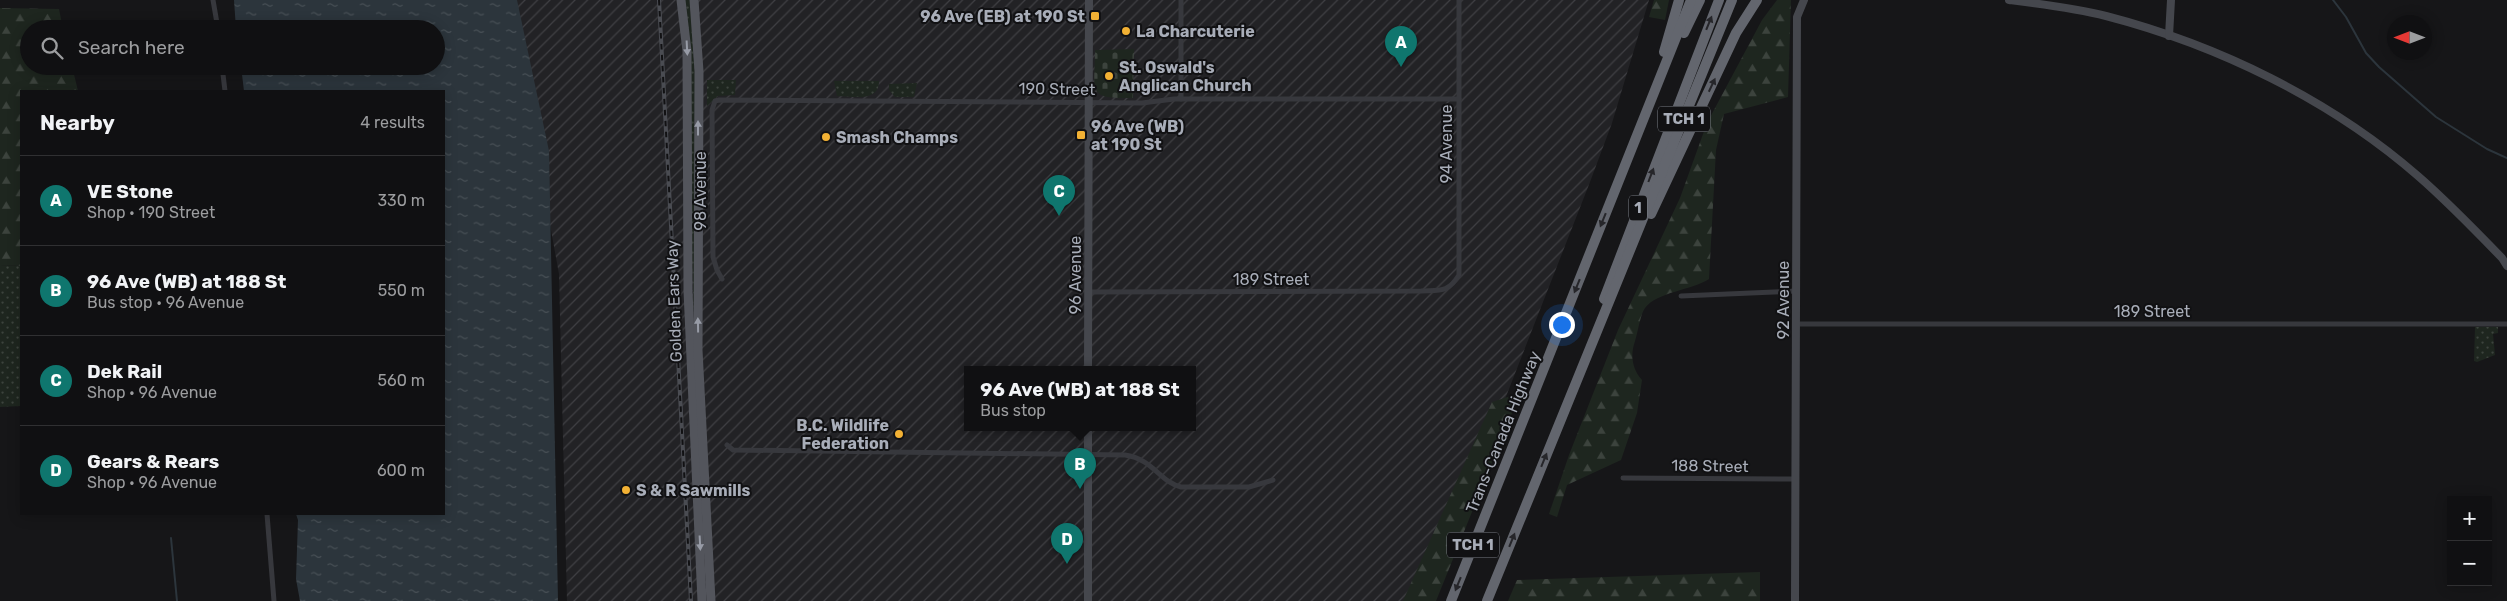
<!DOCTYPE html>
<meta charset="utf-8">
<style>
:root{--surface:#101012;--page:#1e1e20;--text:#f1f3f6;--muted:#9c9d9f;--line:#303032;--accent:#0f766e}
body{margin:0;font-family:Rubik,sans-serif;background:var(--page);color:var(--text)}
.controls{position:absolute;right:15px;bottom:15px;display:grid;overflow:hidden;border-radius:0px;box-shadow:0 2px 12px #0003}
.controls button{width:45px;height:45px;display:grid;place-items:center;padding:0;border:0;border-bottom:1px solid var(--line);background:var(--surface);color:var(--text);font:25px sans-serif}
.compass{position:absolute;left:2387px;top:15px;width:45px;height:45px;border-radius:50%;background:var(--surface);box-shadow:0 2px 12px #0003;rotate:270deg}
.you{position:absolute;left:1561px;top:324px;width:18px;height:18px;margin:-12px;border:4px solid #fff;border-radius:50%;background:#1a73e8;box-shadow:0 0 0 8px #1a73e833}
.badge{display:grid;place-items:center;width:32px;height:32px;border-radius:50%;background:var(--accent);color:#fff;font-size:16px;font-weight:700}
.pin{position:absolute;translate:-50% -41px;filter:drop-shadow(0 1px 2px #0008)}
.pin::after{content:'';position:absolute;top:26px;width:18px;height:15px;background:inherit;clip-path:polygon(0 0,100% 0,50% 100%)}
.popup{position:absolute;left:964px;top:366px;width:232px;height:65px;box-sizing:border-box;display:grid;place-content:center;border-radius:0px;background:var(--surface);filter:drop-shadow(0 1px 4px #0005);font-size:16px;white-space:nowrap;color:var(--muted)}
.popup b{font-size:19px;color:var(--text)}
.popup::after{content:'';position:absolute;left:50%;top:100%;margin-left:-10px;border:10px solid transparent;border-top-color:var(--surface)}
.list{margin:0;padding:0;list-style:none}
h2{display:flex;justify-content:space-between;align-items:center;height:65px;margin:0;padding:0 20px;font-size:21px}
h2 small{font-size:16px;font-weight:400;color:var(--muted)}
.list li{display:grid;grid-template-columns:32px 1fr auto;gap:15px;align-items:center;box-sizing:border-box;height:90px;padding:0 20px;border-top:1px solid var(--line)}
.list b{display:block;font-size:19px;white-space:nowrap}
.list p{margin:0;font-size:16px;white-space:nowrap;color:var(--muted)}
.list em{font-size:16px;font-style:normal;color:var(--muted)}
.icon{flex:none;width:28px;height:28px;fill:none;stroke:currentColor;stroke-width:2;stroke-linecap:round;stroke-linejoin:round}
.map{position:relative;flex:none;width:2507px;height:601px;overflow:hidden}
.search{position:absolute;background:var(--surface);box-shadow:0 2px 12px #0003;left:20px;top:20px;width:425px;height:55px;display:flex;align-items:center;gap:12px;box-sizing:border-box;padding:0 18px;border-radius:28px;color:var(--muted);font-size:19px}
.panel{position:absolute;background:var(--surface);box-shadow:0 2px 12px #0003;left:20px;top:90px;width:425px;height:425px;border-radius:0px}
.map>svg:first-child{display:block}
.industrial{fill:url(#industrial-furrows);fill-rule:evenodd}
.grass{fill:url(#grass-dots)}
.forest{fill:url(#forest-firs)}
.cemetery{fill:url(#cemetery-stones)}
.water{fill:url(#water-ripples)}
.lines{fill:none;stroke-linecap:round;stroke-linejoin:round}
.stream{stroke:#2c353c;stroke-width:2}
.street{stroke:#37383d;stroke-width:5}
.secondary{stroke:#45474d;stroke-width:8}
.primary{stroke:#53555c;stroke-width:9}
.highway{stroke:#63666e;stroke-width:10}
.rail-casing{stroke:#4a4c52;stroke-width:4}
.rail{stroke:#111113;stroke-width:2;stroke-dasharray:5.5;stroke-linecap:butt}
.oneway{fill:#26262a}
.oneway2{fill:#979ba6}
.poi-dot{fill:#f2b134;stroke:#111113;stroke-width:2}
.labels{text-anchor:middle;dominant-baseline:central;stroke-width:4;stroke-linejoin:round;paint-order:stroke}
.shield{fill:#111113;stroke:#7b7e86;stroke-width:1}
.shield-label{font-size:15px;font-weight:bold;fill:#a8adb8}
.poi-label{font-size:16px;font-weight:bold;fill:#a8adb8;stroke:#111113;text-anchor:start}
.street-label{font-size:16px;fill:#a8adb8;stroke:#111113}
</style>
<div class="map">
<svg width="2507" height="601" viewBox="0 0 2507 601">
<defs>
<pattern id="industrial-furrows" width="10" height="10" patternUnits="userSpaceOnUse" patternTransform="scale(1.25)"><rect width="10" height="10" fill="#222225"/><path d="M-1 1l2-2M0 10L10 0M9 11l2-2" fill="none" stroke="#3f3f43"/></pattern>
<pattern id="grass-dots" width="8" height="8" patternUnits="userSpaceOnUse" patternTransform="scale(1.25)"><rect width="8" height="8" fill="#1e261f"/><path d="M2 2h.1M6 6h.1" fill="none" stroke="#3c433d" stroke-width="1.8" stroke-linecap="round"/></pattern>
<pattern id="forest-firs" width="22" height="20" patternUnits="userSpaceOnUse" patternTransform="scale(1.25)"><rect width="22" height="20" fill="#1e261f"/><path d="M5 1l3.5 6h-7zM16 11l3.5 6h-7z" fill="#3c433d"/></pattern>
<pattern id="cemetery-stones" width="16" height="16" patternUnits="userSpaceOnUse" patternTransform="scale(1.25)"><rect width="16" height="16" fill="#1e261f"/><path d="M2 7V4a2 2 0 0 1 4 0v3zM10 15v-3a2 2 0 0 1 4 0v3z" fill="#3c433d"/></pattern>
<pattern id="water-ripples" width="26" height="14" patternUnits="userSpaceOnUse" patternTransform="scale(1.25)"><rect width="26" height="14" fill="#2c353c"/><path d="M2 4q2-2 4 0t4 0M15 11q2-2 4 0t4 0" fill="none" stroke="#485056"/></pattern>
</defs>
<rect width="100%" height="100%" fill="#161618"/>
<path class="industrial" d="M 509,0 L 1649,0 L 1612,123 L 1590,182 L 1426,601 L 567,601 L 559,274 ZM 968,370 L 1192,370 L 1192,428 L 968,428 Z"/>
<g class="grass">
<polygon points="684,0 690,0 695,77 694,323"/>
<polygon points="707,80 736,80 735,95 718,96 707,106"/>
<path d="M 834,81 L 879,81 C 879,103 853,96 837,96 Z"/>
<polygon points="917,83 914,97 895,97 889,90 889,84"/>
<polygon points="0,265 21,266 21,406 0,407"/>
<polygon points="2475,327 2498,327 2498,333 2493,334 2495,355 2477,362 2474,361"/>
</g>
<g class="forest">
<polygon points="1654,0 1669,0 1665,20 1649,17"/>
<path d="M 1777,0 L 1791,0 L 1788,97 L 1724,114 L 1716,150 L 1709,279 C 1692,290 1657,292 1645,308 C 1640,315 1638,332 1635,341 C 1630,355 1632,369 1642,380 L 1637,413 L 1621,460 L 1567,485 L 1557,517 L 1549,514 L 1569,455 L 1618,330 L 1680,198 L 1707,123 L 1762,20 Z"/>
<polygon points="0,8 59,9 63,29 29,29 29,66 72,66 78,91 21,91 21,266 0,265"/>
<polygon points="1520,393 1436,601 1403,601 1492,402"/>
<polygon points="1760,572 1760,601 1508,601 1517,580"/>
</g>
<path class="cemetery" d="M 1134,49 L 1133,98 C 1086,99 1095,92 1095,50 Z"/>
<polygon class="water" points="234,0 517,0 549,151 558,601 300,601 296,579 298,520 296,514 444,514 444,91 244,91 241,66 436,66 436,29 236,29"/>
<g class="lines">
<g class="stream">
<polyline points="2333,0 2346,17 2366,53 2379,67 2436,117 2487,149 2507,158"/>
<polyline points="171,538 177,601"/>
</g>
<g class="street">
<polyline points="213,0 218,29"/>
<polyline points="222,66 225,91"/>
<polyline points="1181,99 1181,0"/>
<polyline points="722,279 717,270 713,257 712,110 715,101 719,100 1142,103 1174,99 1459,99"/>
<path d="M 1088,292 L 1421,291 C 1440,290 1448,293 1459,275 L 1459,0"/>
<polyline points="1681,296 1796,291"/>
<polyline points="1796,324 2507,324"/>
<path d="M 727,445 L 733,450 L 1125,455 C 1153,459 1160,482 1181,487 L 1249,487 L 1273,480"/>
<polyline points="1623,478 1796,479"/>
<polyline points="267,514 274,601"/>
</g>
<g class="secondary">
<path d="M 2009,0 C 2041,4 2074,8 2106,16 C 2218,45 2331,100 2418,176 C 2448,202 2475,230 2502,258 L 2507,266"/>
<polyline points="2169,36 2171,0"/>
<polyline points="1088,370 1089,0"/>
<polyline points="1088,601 1088,428"/>
<polyline points="1795,601 1797,17 1804,0"/>
</g>
<g class="primary">
<polyline points="681,0 687,51 688,291 702,601"/>
<polyline points="694,0 699,71 698,350 711,601"/>
</g>
<g class="highway">
<polyline points="1684,33 1700,0"/>
<polyline points="1664,52 1679,0"/>
<polyline points="1651,214 1736,33 1757,0"/>
<polyline points="1604,299 1719,0"/>
<polyline points="1451,601 1691,0"/>
<polyline points="1487,601 1732,0"/>
</g>
<g class="rail-casing">
<polyline id="rail" points="659,0 691,601"/>
</g>
<use href="#rail" class="rail"/>
</g>
<defs><path id="oneway-solid" d="M-6-.8H1V-3.2L6.5 0L1 3.2V.8H-6Z" transform="scale(1.25)"/></defs>
<g class="oneway">
<use href="#oneway-solid" transform="translate(1709 23) rotate(-68)"/>
<use href="#oneway-solid" transform="translate(1712 85) rotate(-65)"/>
<use href="#oneway-solid" transform="translate(1651 175) rotate(-69)"/>
<use href="#oneway-solid" transform="translate(1603 220) rotate(112)"/>
<use href="#oneway-solid" transform="translate(1577 286) rotate(112)"/>
<use href="#oneway-solid" transform="translate(1544 460) rotate(-68)"/>
<use href="#oneway-solid" transform="translate(1512 540) rotate(-68)"/>
<use href="#oneway-solid" transform="translate(1458 584) rotate(112)"/>
</g>
<g class="oneway2">
<use href="#oneway-solid" transform="translate(687 48) rotate(87)"/>
<use href="#oneway-solid" transform="translate(698 128) rotate(-90)"/>
<use href="#oneway-solid" transform="translate(698 325) rotate(-91)"/>
<use href="#oneway-solid" transform="translate(700 543) rotate(87)"/>
</g>
<g class="poi-dot">
<rect x="1090" y="11" width="10" height="10" rx="2.5"/>
<circle cx="1126" cy="31" r="5"/>
<circle cx="1109" cy="76" r="5"/>
<rect x="1076" y="130" width="10" height="10" rx="2.5"/>
<circle cx="826" cy="137" r="5"/>
<circle cx="899" cy="434" r="5"/>
<circle cx="626" cy="490" r="5"/>
</g>
<g class="labels">
<g class="shield">
<rect x="1658" y="106.5" width="52" height="25" rx="4"/>
<rect x="1629" y="195.5" width="18" height="25" rx="4"/>
<rect x="1447" y="532.5" width="52" height="25" rx="4"/>
</g>
<g class="shield-label">
<text x="1684" y="119">TCH 1</text>
<text x="1638" y="208">1</text>
<text x="1473" y="545">TCH 1</text>
</g>
<g class="poi-label">
<text x="1085" y="16" text-anchor="end">96 Ave (EB) at 190 St</text>
<text x="1136" y="31">La Charcuterie</text>
<text x="1119" y="67">St. Oswald's<tspan x="1119" dy="18">Anglican Church</tspan></text>
<text x="1091" y="126">96 Ave (WB)<tspan x="1091" dy="18">at 190 St</tspan></text>
<text x="836" y="137">Smash Champs</text>
<text x="889" y="425" text-anchor="end">B.C. Wildlife<tspan x="889" dy="18">Federation</tspan></text>
<text x="636" y="490">S &amp; R Sawmills</text>
</g>
<g class="street-label">
<text transform="translate(1057 89) rotate(1)">190 Street</text>
<text transform="translate(1446 144) rotate(-90)">94 Avenue</text>
<text transform="translate(700 191) rotate(-90)">98 Avenue</text>
<text transform="translate(1075 275) rotate(-90)">96 Avenue</text>
<text x="1271" y="279">189 Street</text>
<text transform="translate(1783 300) rotate(-90)">92 Avenue</text>
<text transform="translate(674 301) rotate(-92)">Golden Ears Way</text>
<text x="2152" y="311">189 Street</text>
<text transform="translate(1503 432) rotate(-68)">Trans-Canada Highway</text>
<text transform="translate(1710 466) rotate(1)">188 Street</text>
</g>
</g>
</svg>
<div class="controls">
<button>+</button>
<button>−</button>
</div>
<svg class="compass" viewBox="-18 -18 36 36"><path d="M0-13l5 13h-10z" fill="#e53935"/><path d="M0 13l5-13h-10z" fill="#9c9d9f"/></svg>
<div class="you"></div>
<div class="pin badge" style="left:1401px;top:67px">A</div>
<div class="pin badge" style="left:1080px;top:489px">B</div>
<div class="popup"><b>96 Ave (WB) at 188 St</b>Bus stop</div>
<div class="pin badge" style="left:1059px;top:216px">C</div>
<div class="pin badge" style="left:1067px;top:564px">D</div>
<div class="search"><svg class="icon" aria-label="search" viewBox="0 0 24 24"><circle cx="10" cy="10" r="6"/><path d="M15 15l6 6"/></svg>Search here</div>
<section class="panel">
<h2>Nearby<small>4 results</small></h2>
<ul class="list">
<li><span class="badge">A</span><div><b>VE Stone</b><p>Shop · 190 Street</p></div><em>330 m</em></li>
<li><span class="badge">B</span><div><b>96 Ave (WB) at 188 St</b><p>Bus stop · 96 Avenue</p></div><em>550 m</em></li>
<li><span class="badge">C</span><div><b>Dek Rail</b><p>Shop · 96 Avenue</p></div><em>560 m</em></li>
<li><span class="badge">D</span><div><b>Gears &amp; Rears</b><p>Shop · 96 Avenue</p></div><em>600 m</em></li>
</ul>
</section>
</div>
